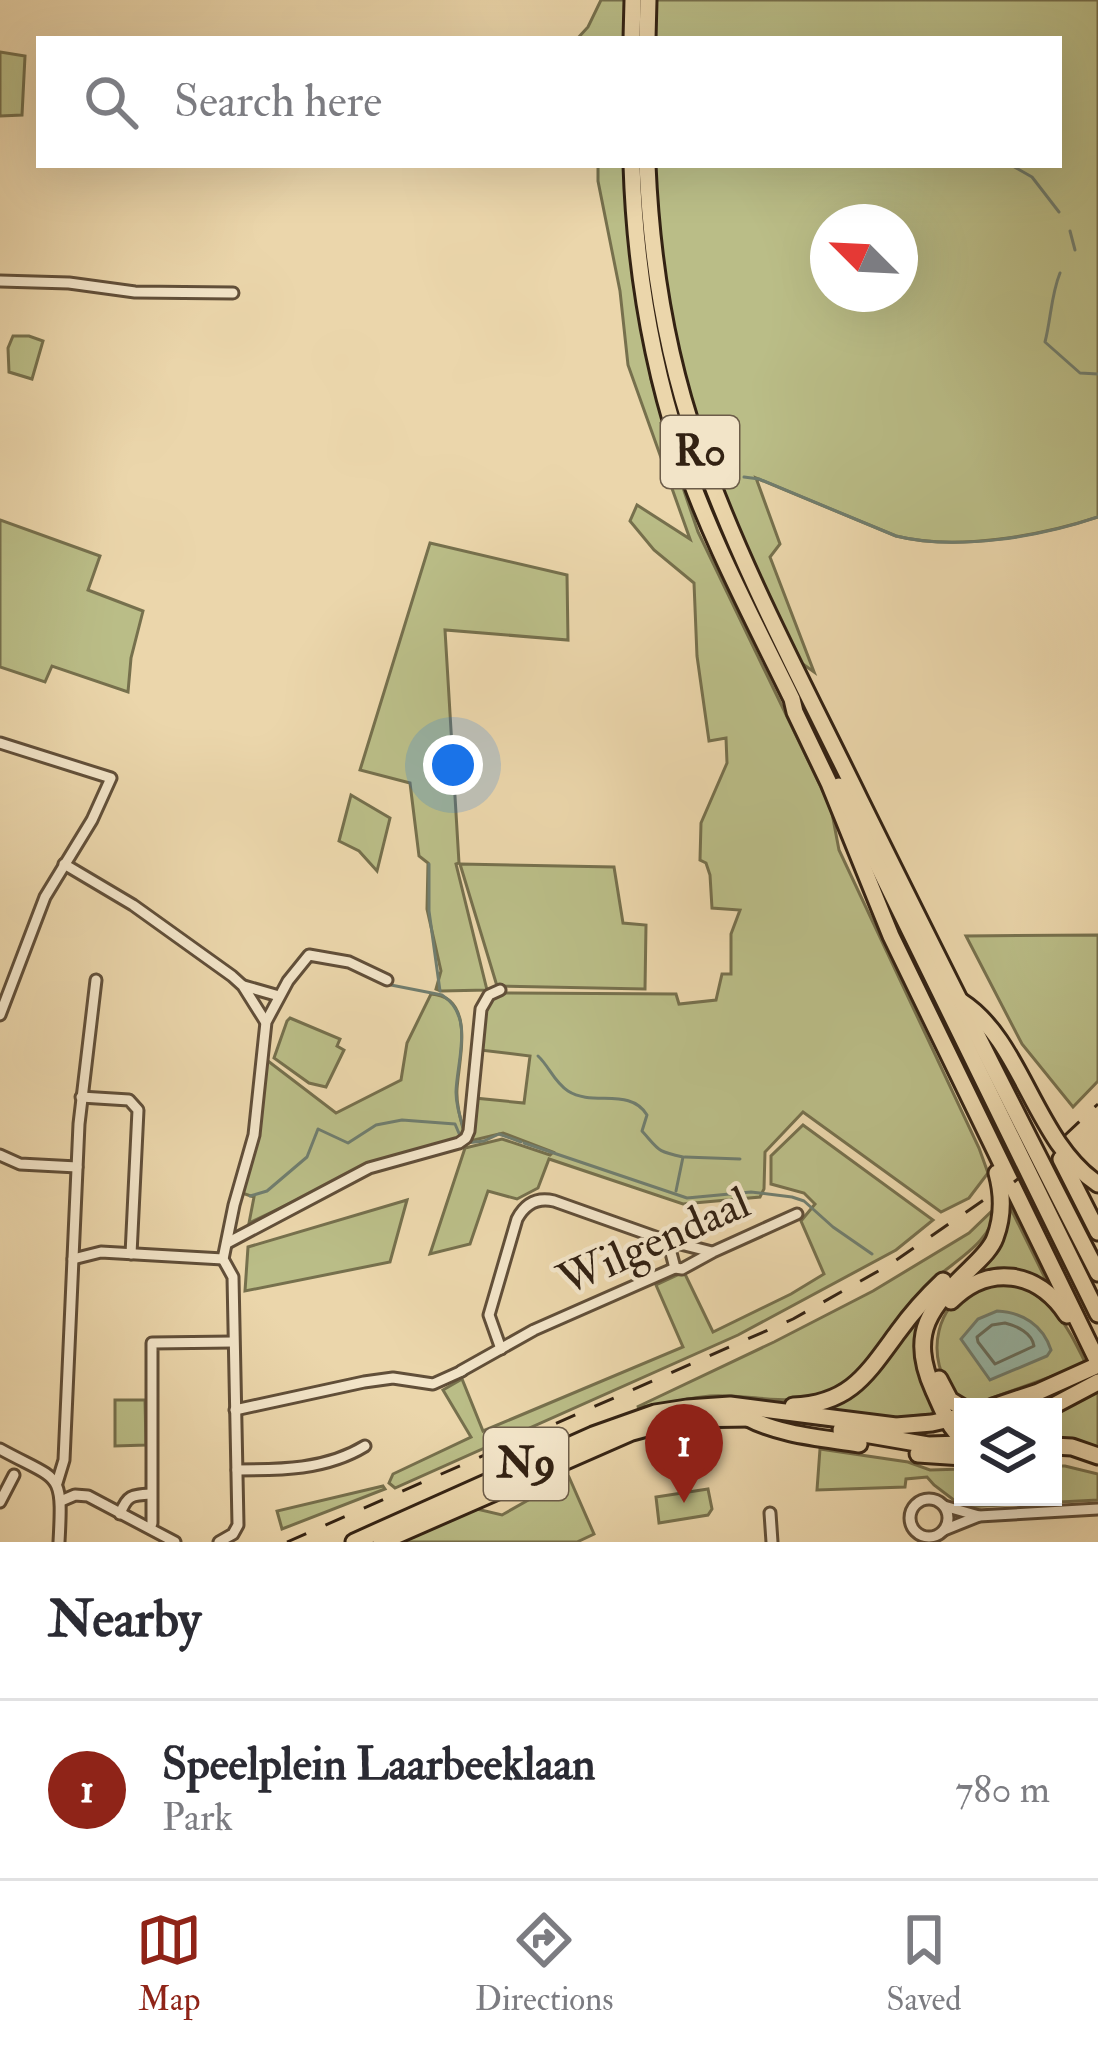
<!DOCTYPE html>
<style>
:root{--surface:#fff;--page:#f2f2f3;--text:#2b2b33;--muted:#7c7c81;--line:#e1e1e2;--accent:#8f2418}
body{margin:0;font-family:"IM FELL Double Pica",serif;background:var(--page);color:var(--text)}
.controls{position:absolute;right:36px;bottom:36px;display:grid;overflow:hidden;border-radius:0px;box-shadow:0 12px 48px #0002}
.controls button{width:108px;height:108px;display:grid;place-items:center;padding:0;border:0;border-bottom:3px solid var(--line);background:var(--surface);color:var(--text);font:60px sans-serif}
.compass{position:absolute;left:810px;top:204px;width:108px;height:108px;border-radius:50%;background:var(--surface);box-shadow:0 12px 48px #0002;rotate:294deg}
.you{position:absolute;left:453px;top:765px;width:42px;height:42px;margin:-30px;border:9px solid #fff;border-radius:50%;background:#1a73e8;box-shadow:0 0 0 18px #1a73e833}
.badge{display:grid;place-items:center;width:78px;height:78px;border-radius:50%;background:var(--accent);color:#fff;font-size:39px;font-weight:700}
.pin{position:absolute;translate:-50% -99px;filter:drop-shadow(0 3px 6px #0008)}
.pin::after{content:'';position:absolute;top:63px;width:42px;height:36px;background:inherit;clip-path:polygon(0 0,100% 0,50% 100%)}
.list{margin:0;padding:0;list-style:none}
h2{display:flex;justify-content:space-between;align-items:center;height:156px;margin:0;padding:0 48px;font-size:51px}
h2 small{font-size:39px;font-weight:400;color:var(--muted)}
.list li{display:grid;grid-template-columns:78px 1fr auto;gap:36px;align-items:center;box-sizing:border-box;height:180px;padding:0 48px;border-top:3px solid var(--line)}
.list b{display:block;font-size:45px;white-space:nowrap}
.list p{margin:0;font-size:39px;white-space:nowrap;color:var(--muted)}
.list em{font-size:39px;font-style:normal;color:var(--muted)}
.icon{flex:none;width:66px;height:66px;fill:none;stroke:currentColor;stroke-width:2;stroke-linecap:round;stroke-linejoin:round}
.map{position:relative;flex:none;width:1098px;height:1542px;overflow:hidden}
.search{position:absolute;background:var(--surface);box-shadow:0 12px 48px #0002;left:36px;right:36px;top:36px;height:132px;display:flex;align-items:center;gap:30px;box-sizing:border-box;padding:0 42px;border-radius:0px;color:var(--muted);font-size:45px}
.sheet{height:336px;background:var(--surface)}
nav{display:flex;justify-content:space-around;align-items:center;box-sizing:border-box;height:168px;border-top:3px solid var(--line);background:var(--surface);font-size:33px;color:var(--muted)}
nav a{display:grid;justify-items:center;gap:6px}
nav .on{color:var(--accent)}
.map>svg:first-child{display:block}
.green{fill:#babd87;stroke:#76704d;stroke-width:3;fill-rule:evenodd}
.water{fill:#98b9aa;stroke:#707d6e;stroke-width:3}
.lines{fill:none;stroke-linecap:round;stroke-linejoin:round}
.shore{stroke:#666e5e;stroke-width:3}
.stream{stroke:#707d6e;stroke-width:3}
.minor-casing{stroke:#614f39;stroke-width:15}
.highway-casing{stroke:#332213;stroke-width:21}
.minor{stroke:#f2e4c8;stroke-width:9}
.highway{stroke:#ebd6ab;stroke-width:15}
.rail{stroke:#332213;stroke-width:3;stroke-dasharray:21 21;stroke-linecap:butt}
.labels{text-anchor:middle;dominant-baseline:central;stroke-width:9;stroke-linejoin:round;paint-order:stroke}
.shield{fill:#f2e4c8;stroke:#6c5c49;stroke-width:3}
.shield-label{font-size:42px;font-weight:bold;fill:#332213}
.street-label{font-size:45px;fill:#332213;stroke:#f2e4c8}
</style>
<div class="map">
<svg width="1098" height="1542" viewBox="0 0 1098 1542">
<rect width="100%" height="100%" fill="#ebd6ab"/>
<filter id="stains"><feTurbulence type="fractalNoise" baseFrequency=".00167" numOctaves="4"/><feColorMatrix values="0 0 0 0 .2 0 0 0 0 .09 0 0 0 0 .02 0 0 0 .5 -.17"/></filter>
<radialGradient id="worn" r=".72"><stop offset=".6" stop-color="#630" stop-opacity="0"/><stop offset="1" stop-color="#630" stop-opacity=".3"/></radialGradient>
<g class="green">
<polygon points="601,0 625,0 625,39 577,39 588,27"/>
<path d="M 655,0 L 1098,0 L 1098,517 C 1040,536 956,551 896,536 L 756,478 L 780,544 L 770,557 L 814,672 L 800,662 C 765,588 726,514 701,435 C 673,347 659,257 654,165 L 1059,165 L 1059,39 L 654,39 ZM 828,222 L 900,222 L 900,294 L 828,294 Z"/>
<polygon points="0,52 25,56 22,115 0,116"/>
<polygon points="598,165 626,165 651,379 663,421 661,423 698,532 831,808 839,850 979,1148 988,1173 969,1198 941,1212 803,1112 765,1152 764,1189 760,1197 683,1204 549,1159 538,1188 517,1199 488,1191 470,1244 430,1254 465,1148 502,1139 550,1155 553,1152 503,1133 470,1141 474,1098 524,1103 530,1056 480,1050 487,1002 500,993 511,993 676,994 679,1004 716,1000 722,974 731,974 731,934 740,910 712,908 710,875 706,863 700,860 701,823 727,763 726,738 709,741 697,656 694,583 654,550 630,521 637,505 690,539 628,365 620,291 598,181"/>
<polygon points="13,336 29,336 43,341 32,379 9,372 8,348"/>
<polygon points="0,520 100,556 88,590 143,611 131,658 128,692 52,666 45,682 0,667"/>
<polygon points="430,543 567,575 568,640 445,630 459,863 456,864 487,990 441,991 436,989 441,971 427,909 428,863 419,856 410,783 360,770"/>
<polygon points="351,795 390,818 377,871 359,851 339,841"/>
<polygon points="460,864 614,867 623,923 646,925 645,989 497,986"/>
<polygon points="1098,935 1098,1081 1073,1107 1022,1044 966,936"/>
<path d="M 431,994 C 476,997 459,1058 457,1089 C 456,1104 461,1121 465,1136 L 463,1139 L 370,1165 L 249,1223 L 254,1197 L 242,1193 L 258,1138 L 265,1070 L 268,1061 L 336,1113 L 401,1080 L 407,1043 Z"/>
<polygon points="290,1018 340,1039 337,1046 344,1050 326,1087 309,1083 274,1058 287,1021"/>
<polygon points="803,1125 933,1220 896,1250 738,1335 395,1488 389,1483 393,1474 471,1437 443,1390 462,1379 483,1431 683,1347 656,1285 684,1272 713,1332 791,1294 824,1274 801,1221 815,1204 804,1193 771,1184 771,1156"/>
<path d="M 1006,1199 L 1051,1290 C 1040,1284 1029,1276 1017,1275 C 971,1269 928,1304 929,1351 C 930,1374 942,1393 952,1413 L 949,1414 C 942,1400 933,1386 929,1371 C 906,1301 977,1286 999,1236 C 1005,1225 1006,1212 1006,1199 Z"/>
<polygon points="407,1200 390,1262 245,1291 248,1247"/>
<path d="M 995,1208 C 993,1243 953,1261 930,1283 C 900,1314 882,1358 847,1384 C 807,1413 756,1393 710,1396 C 686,1398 660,1406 637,1407 L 774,1342 L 873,1291 L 969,1233 Z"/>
<path d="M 1009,1281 C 1054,1299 1065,1322 1086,1364 L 975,1404 C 959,1402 953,1396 946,1383 C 929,1350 936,1308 971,1290 C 981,1284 997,1283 1009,1281 Z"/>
<polygon points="940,1291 922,1326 941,1413 895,1418 812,1408 820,1406 906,1329"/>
<polygon points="1098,1391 1098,1452 1053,1442 1053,1413"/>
<polygon points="115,1400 145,1400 146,1445 115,1446"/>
<polygon points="820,1449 908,1462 930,1470 963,1469 963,1497 1053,1497 1053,1466 1065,1466 1098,1474 1098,1500 963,1507 934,1485 927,1477 906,1479 905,1487 817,1490"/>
<polygon points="569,1477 594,1534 577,1542 402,1542 477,1509 502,1515"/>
<polygon points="383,1486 385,1489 282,1529 277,1511"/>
<polygon points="708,1489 712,1509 708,1515 659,1523 656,1497"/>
</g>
<path class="water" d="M 997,1311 C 1022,1312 1043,1325 1051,1350 L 1047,1356 L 990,1380 L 961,1339 L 978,1319 Z"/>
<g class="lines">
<path class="shore" d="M 1005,1323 C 1017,1326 1032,1333 1034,1346 L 995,1364 L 978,1342 L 977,1337 L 992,1325 Z"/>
<g class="stream">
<polyline points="1011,165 1032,177 1059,212"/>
<polyline points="1070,231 1075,250"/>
<path d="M 1060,273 C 1051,295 1051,319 1045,342 L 1080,373 L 1098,374"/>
<path d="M 744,477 L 759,479 L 896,536 C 956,551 1040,537 1098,517"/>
<polyline points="429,864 429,911 440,991"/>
<path d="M 391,985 L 442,995 C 475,1016 457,1059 456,1092 C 456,1104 460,1118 464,1130"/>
<path d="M 538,1056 C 549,1066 554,1082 568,1091 C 593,1107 630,1087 647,1115 L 642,1131 C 660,1151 656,1151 683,1157 L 676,1191"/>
<polyline points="466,1143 484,1141 499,1134 521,1142"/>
<polyline points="524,1143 687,1198 751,1192 792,1197 804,1201 833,1227 872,1254"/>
<polyline points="685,1157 740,1159"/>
<polyline points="250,1196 267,1191 307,1157 318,1129 348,1143 376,1125 402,1120 455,1124 461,1138"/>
</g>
<g class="minor-casing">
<g id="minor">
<polyline points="0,281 69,283 135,292 233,293"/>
<polyline points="0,743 111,778 92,820 45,897 0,1015"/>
<polyline points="64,864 133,905 232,976 243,986 265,1021"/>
<polyline points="244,986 279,996"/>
<polyline points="81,1097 129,1100 138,1110 131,1254"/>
<polyline points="0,1155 20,1164 77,1167"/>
<polyline points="661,1239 670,1249 675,1268"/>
<polyline points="229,1242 369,1168 459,1143 466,1138 469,1131 481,1009 489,995 500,990"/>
<polyline points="73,1259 101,1252 223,1259"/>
<path d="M 501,1349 L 489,1315 L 517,1219 C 525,1204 537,1197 554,1201 L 661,1239 L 712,1252"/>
<polyline points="461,1371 534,1330 675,1268 682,1269 713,1252 797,1214"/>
<polyline points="235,1410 364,1382 393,1378 433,1384 462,1371"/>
<path d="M 0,1449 C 60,1482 63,1469 59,1542"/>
<path d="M 237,1470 C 280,1470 326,1470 365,1446"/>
<polyline points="57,1483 64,1460 79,1124 96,980"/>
<circle cx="929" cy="1518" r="19"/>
<polyline points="61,1501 75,1495 88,1496 175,1542"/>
<polyline points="0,1502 14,1475"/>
<polyline points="944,1506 979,1516"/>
<polyline points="770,1513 772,1542"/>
<path d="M 120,1514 C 127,1495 132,1495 151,1494"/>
<polyline points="150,1528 152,1523 152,1343 233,1342"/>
<polyline points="944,1530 979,1516 1098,1509"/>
<polyline points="219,1542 233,1534 238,1525 233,1277 223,1259 234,1205 254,1135 266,1022 288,981 309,955 349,962 387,980"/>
</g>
</g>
<g class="highway-casing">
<g id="highway">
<polyline points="632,39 633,0"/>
<polyline points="647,39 648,0"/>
<path d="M 632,165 C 635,260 650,356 679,446 C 706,531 753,619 792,699 L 795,712 L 829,783 L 891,936 L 1098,1362"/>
<path d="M 647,165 C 651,259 666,354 697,443 C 740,566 803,683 860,800 C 938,958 1017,1116 1098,1273"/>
<polyline points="839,786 1098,1314"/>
<path d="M 962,1002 C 1022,1041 1035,1142 1098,1184"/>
<polyline points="1061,1159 1098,1232"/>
<path d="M 951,1301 C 989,1263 1038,1271 1067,1315"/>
<polyline points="939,1379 950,1400 963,1408"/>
<path d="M 793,1406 C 850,1404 867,1374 898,1332 C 911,1314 926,1297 943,1281"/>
<polyline points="993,1407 1038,1392 1098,1365"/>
<polyline points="1051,1407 1098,1382"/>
<path d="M 746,1417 C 779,1435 822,1438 859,1444"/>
<polyline points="841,1430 928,1445 963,1444"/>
<path d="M 963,1439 C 948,1427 942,1408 934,1391 C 907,1332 931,1307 971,1268 C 980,1259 991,1249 995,1238 C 1003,1217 1003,1195 997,1173"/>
<polyline points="1053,1446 1072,1447 1098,1456"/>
<polyline points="918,1454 963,1457"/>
<polyline points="354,1542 593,1435 655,1413 687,1408 730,1405 896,1426 932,1423 963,1416"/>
<polyline points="381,1542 632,1432 680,1419 752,1418"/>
</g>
</g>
<use href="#minor" class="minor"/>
<use href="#highway" class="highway"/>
<g class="rail">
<polyline points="1064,1136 1098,1104"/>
<polyline points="1014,1182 1019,1178"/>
<polyline points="287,1542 793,1319 889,1265 994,1193"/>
</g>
</g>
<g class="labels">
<g class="shield">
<rect x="661" y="416" width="78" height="72" rx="9"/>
<rect x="484" y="1428" width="84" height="72" rx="9"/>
</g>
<g class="shield-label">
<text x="700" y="452">R0</text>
<text x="526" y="1464">N9</text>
</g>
<g class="street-label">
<text transform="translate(654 1242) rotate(-24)">Wilgendaal</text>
</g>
</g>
<rect width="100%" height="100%" filter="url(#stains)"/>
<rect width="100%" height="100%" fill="url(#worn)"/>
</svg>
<div class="controls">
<button><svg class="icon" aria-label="layers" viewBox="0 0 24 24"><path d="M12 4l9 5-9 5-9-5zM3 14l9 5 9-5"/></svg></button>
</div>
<svg class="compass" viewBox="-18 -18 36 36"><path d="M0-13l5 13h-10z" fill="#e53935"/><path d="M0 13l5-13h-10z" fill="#7c7c81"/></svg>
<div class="you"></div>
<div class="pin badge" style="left:684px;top:1503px">1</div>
<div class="search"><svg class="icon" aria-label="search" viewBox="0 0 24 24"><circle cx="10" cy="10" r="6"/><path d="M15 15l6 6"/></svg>Search here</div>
</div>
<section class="sheet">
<h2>Nearby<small></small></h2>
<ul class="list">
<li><span class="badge">1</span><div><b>Speelplein Laarbeeklaan</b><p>Park</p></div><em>780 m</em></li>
</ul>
</section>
<nav>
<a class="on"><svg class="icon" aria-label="map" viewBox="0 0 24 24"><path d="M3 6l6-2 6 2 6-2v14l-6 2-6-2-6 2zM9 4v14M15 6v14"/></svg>Map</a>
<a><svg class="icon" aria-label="directions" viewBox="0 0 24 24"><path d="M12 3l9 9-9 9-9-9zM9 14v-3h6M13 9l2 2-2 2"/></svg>Directions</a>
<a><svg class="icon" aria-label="saved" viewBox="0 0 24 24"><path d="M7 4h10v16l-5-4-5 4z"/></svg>Saved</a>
</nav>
